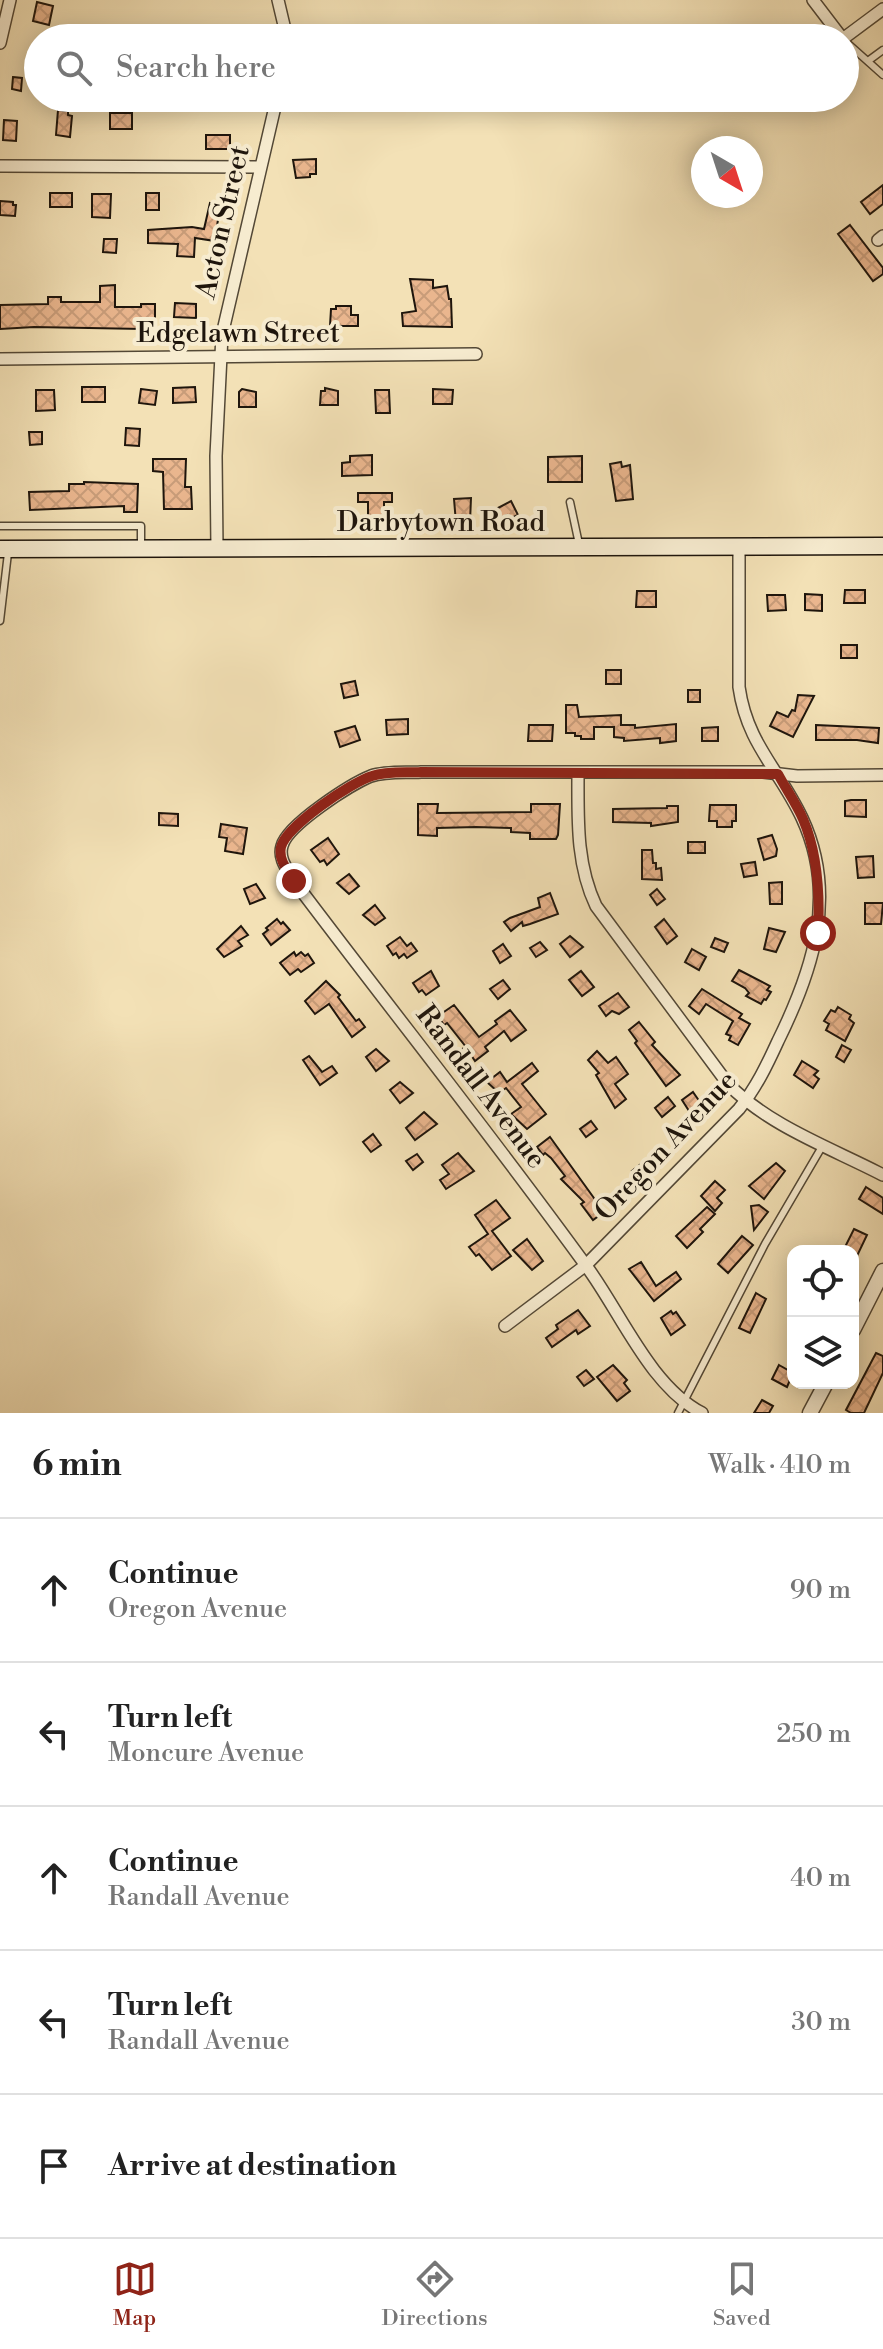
<!DOCTYPE html>
<meta charset="utf-8">
<style>
:root{--surface:#fff;--page:#f6f6f6;--text:#222;--muted:#767676;--line:#e0e0e0;--accent:#8f2418}
body{margin:0;font-family:"Libre Bodoni",serif;background:var(--page);color:var(--text)}
.controls{position:absolute;right:24px;bottom:24px;display:grid;overflow:hidden;border-radius:16px;box-shadow:0 4px 20px #0003}
.controls button{width:72px;height:72px;display:grid;place-items:center;padding:0;border:0;border-bottom:2px solid var(--line);background:var(--surface);color:var(--text);font:40px sans-serif}
.compass{position:absolute;left:691px;top:136px;width:72px;height:72px;border-radius:50%;background:var(--surface);box-shadow:0 4px 20px #0003;rotate:141deg}
.stop{position:absolute;width:24px;height:24px;margin:-18px;border:6px solid #8f2418;border-radius:50%;background:#fff}
.stop.end{background:#8f2418;border-color:#fff;box-shadow:0 2px 8px #0008}
.list{margin:0;padding:0;list-style:none}
h2{display:flex;justify-content:space-between;align-items:center;height:104px;margin:0;padding:0 32px;font-size:34px}
h2 small{font-size:26px;font-weight:400;color:var(--muted)}
.list li{display:grid;grid-template-columns:52px 1fr auto;gap:24px;align-items:center;box-sizing:border-box;height:144px;padding:0 32px;border-top:2px solid var(--line)}
.list b{display:block;font-size:30px;white-space:nowrap}
.list p{margin:0;font-size:26px;white-space:nowrap;color:var(--muted)}
.list em{font-size:26px;font-style:normal;color:var(--muted)}
.icon{flex:none;width:44px;height:44px;fill:none;stroke:currentColor;stroke-width:2;stroke-linecap:round;stroke-linejoin:round}
.map{position:relative;flex:none;width:883px;height:1413px;overflow:hidden}
.search{position:absolute;background:var(--surface);box-shadow:0 4px 20px #0003;left:24px;right:24px;top:24px;height:88px;display:flex;align-items:center;gap:20px;box-sizing:border-box;padding:0 28px;border-radius:44px;color:var(--muted);font-size:30px}
.sheet{height:824px;background:var(--surface)}
nav{display:flex;justify-content:space-around;align-items:center;box-sizing:border-box;height:112px;border-top:2px solid var(--line);background:var(--surface);font-size:22px;color:var(--muted)}
nav a{display:grid;justify-items:center;gap:4px}
nav .on{color:var(--accent)}
.map>svg:first-child{display:block}
.building{fill:url(#building-cross-hatch);stroke:#1e150c;stroke-width:2}
.lines{fill:none;stroke-linecap:round;stroke-linejoin:round}
.service-casing{stroke:#534836;stroke-width:9}
.minor-casing{stroke:#534836;stroke-width:14}
.tertiary-casing{stroke:#534836;stroke-width:17}
.secondary-casing{stroke:#1e150c;stroke-width:19}
.service{stroke:#f7ecd0;stroke-width:6}
.minor{stroke:#f7ecd0;stroke-width:11}
.tertiary{stroke:#f7ecd0;stroke-width:14}
.secondary{stroke:#f7ecd0;stroke-width:16}
.route{stroke:#8f2418;stroke-width:10}
.labels{text-anchor:middle;dominant-baseline:central;stroke-width:8;stroke-linejoin:round;paint-order:stroke}
.street-label{font-size:28px;fill:#1e150c;stroke:#f7ecd0}
</style>
<div class="map">
<svg width="883" height="1413" viewBox="0 0 883 1413">
<defs>
<pattern id="building-cross-hatch" width="8" height="8" patternUnits="userSpaceOnUse" patternTransform="scale(2)"><rect width="8" height="8" fill="#eab68e"/><path d="M0 0l8 8M0 8l8-8" fill="none" stroke="#c89c79"/></pattern>
</defs>
<rect width="100%" height="100%" fill="#f3e1b6"/>
<filter id="stains"><feTurbulence type="fractalNoise" baseFrequency=".0025" numOctaves="4"/><feColorMatrix values="0 0 0 0 .2 0 0 0 0 .09 0 0 0 0 .02 0 0 0 .5 -.17"/></filter>
<radialGradient id="worn" r=".72"><stop offset=".6" stop-color="#630" stop-opacity="0"/><stop offset="1" stop-color="#630" stop-opacity=".3"/></radialGradient>
<g class="building">
<polygon points="37,2 53,6 49,25 33,21"/>
<polygon points="13,77 22,78 21,91 12,89"/>
<polygon points="58,110 68,111 68,115 72,116 70,137 56,135"/>
<rect x="110" y="113" width="22" height="16"/>
<polygon points="4,120 17,121 16,141 3,140"/>
<rect x="206" y="135" width="24" height="14"/>
<polygon points="316,159 316,174 310,174 310,177 296,178 293,160"/>
<polygon points="883,185 883,204 870,214 861,202"/>
<rect x="50" y="193" width="22" height="14"/>
<rect x="146" y="193" width="13" height="17"/>
<polygon points="92,194 111,194 110,218 92,217"/>
<polygon points="0,201 13,202 13,205 16,205 15,216 0,215"/>
<polygon points="210,203 220,205 215,241 195,238 194,257 177,256 178,244 148,243 148,230 192,227 204,229"/>
<polygon points="850,225 883,268 883,274 873,281 838,234"/>
<polygon points="104,239 117,239 116,253 103,252"/>
<polygon points="410,279 433,280 433,288 447,286 449,299 451,299 452,327 403,326 402,313 416,311"/>
<polygon points="115,285 115,307 141,307 141,304 155,304 155,326 143,326 143,329 34,327 0,329 0,305 48,304 48,297 61,297 61,302 100,302 100,286"/>
<polygon points="175,303 196,304 196,318 174,317"/>
<polygon points="336,306 351,306 351,315 358,315 358,326 330,326 331,309 336,309"/>
<rect x="82" y="387" width="23" height="15"/>
<polygon points="195,387 196,402 173,403 173,388"/>
<polygon points="325,388 338,391 338,405 320,405 321,391 325,391"/>
<polygon points="141,389 157,391 155,405 139,403"/>
<polygon points="242,389 256,392 256,407 239,407 239,392"/>
<polygon points="433,389 453,390 452,404 433,404"/>
<polygon points="36,390 54,390 55,410 36,411"/>
<polygon points="375,390 389,390 390,413 376,413"/>
<polygon points="126,428 140,429 139,446 125,445"/>
<polygon points="29,432 42,432 42,444 30,445"/>
<polygon points="372,455 372,475 342,476 342,463 350,462 350,456"/>
<polygon points="582,456 582,482 548,482 548,457"/>
<polygon points="153,459 186,459 185,487 191,487 192,509 164,509 163,472 153,471"/>
<polygon points="621,462 622,467 630,465 633,499 616,501 610,464"/>
<polygon points="84,482 138,484 137,512 124,512 124,506 30,510 29,492 69,491 69,484 84,484"/>
<polygon points="358,493 392,493 392,502 384,502 384,516 368,516 368,502 358,502"/>
<polygon points="471,498 470,522 456,523 454,499"/>
<polygon points="511,501 518,515 509,519 507,515 500,518 496,509"/>
<polygon points="845,590 865,590 865,603 844,603"/>
<polygon points="637,591 656,591 656,607 636,607"/>
<polygon points="805,594 822,595 822,611 805,610"/>
<polygon points="767,595 785,595 786,610 768,611"/>
<rect x="841" y="645" width="16" height="13"/>
<rect x="606" y="670" width="15" height="14"/>
<polygon points="355,681 358,695 344,698 341,684"/>
<rect x="688" y="690" width="12" height="12"/>
<polygon points="798,695 814,696 793,737 770,726 777,712 788,717 792,710 795,711"/>
<polygon points="566,705 577,705 579,717 621,715 621,725 635,725 635,728 676,724 676,741 660,743 660,738 624,741 624,738 614,737 614,727 594,727 594,739 581,739 581,736 575,736 575,733 566,733"/>
<polygon points="408,719 408,734 387,735 386,720"/>
<polygon points="529,725 553,725 552,741 528,741"/>
<polygon points="816,725 879,728 878,743 857,740 816,740"/>
<polygon points="355,726 360,740 340,747 335,732"/>
<polygon points="718,727 718,741 702,741 702,728"/>
<polygon points="851,800 866,800 866,817 845,816 845,801"/>
<polygon points="418,804 438,804 437,813 531,812 531,804 560,804 558,835 556,839 530,839 530,833 511,832 511,828 476,827 437,828 437,836 418,835"/>
<polygon points="710,805 736,805 736,821 732,821 732,827 717,827 717,821 709,821"/>
<polygon points="667,806 678,806 678,822 651,826 651,823 613,822 613,809 667,808"/>
<polygon points="159,813 178,814 178,826 159,825"/>
<polygon points="221,824 247,828 243,854 225,851 227,838 219,837"/>
<polygon points="772,835 777,849 776,856 764,860 758,839"/>
<polygon points="328,838 339,854 327,865 324,860 320,862 311,850"/>
<rect x="688" y="842" width="17" height="11"/>
<polygon points="642,850 652,850 653,863 656,863 656,869 661,868 662,880 642,879"/>
<polygon points="873,856 874,877 858,878 856,857"/>
<polygon points="755,862 757,875 744,877 741,864"/>
<polygon points="349,874 359,886 349,894 337,883"/>
<polygon points="782,882 782,904 770,904 769,883"/>
<polygon points="256,884 265,898 250,904 244,889"/>
<polygon points="657,889 665,899 657,905 650,895"/>
<polygon points="550,893 558,914 530,924 523,926 522,922 511,931 504,922 510,918 540,907 538,898"/>
<polygon points="865,903 883,903 881,924 865,924"/>
<polygon points="375,905 385,918 375,925 363,915"/>
<polygon points="277,919 281,924 283,922 290,930 271,945 263,934 268,930 266,928"/>
<polygon points="664,919 677,936 667,944 655,927"/>
<polygon points="241,926 248,935 238,941 242,946 224,957 217,949"/>
<polygon points="769,928 785,932 776,952 764,949"/>
<polygon points="570,936 583,947 570,957 560,944"/>
<polygon points="400,937 407,946 411,943 417,951 407,958 404,954 399,958 396,953 393,955 387,946"/>
<polygon points="715,938 728,943 724,952 711,947"/>
<polygon points="540,942 547,950 536,957 530,948"/>
<polygon points="503,944 511,956 500,963 493,951"/>
<polygon points="692,949 706,957 699,970 685,962"/>
<polygon points="294,952 296,956 301,952 305,956 308,954 314,963 301,972 298,969 290,975 280,963"/>
<polygon points="739,970 770,986 767,990 771,992 766,1000 764,999 761,1004 746,996 749,993 745,988 732,981"/>
<polygon points="431,971 439,986 426,995 422,990 419,992 413,983"/>
<polygon points="581,971 594,987 582,996 569,980"/>
<polygon points="503,980 510,989 498,999 490,989"/>
<polygon points="326,981 340,995 338,997 356,1021 359,1019 365,1027 352,1037 329,1004 315,1014 305,1001"/>
<polygon points="702,989 742,1014 739,1018 750,1024 738,1045 729,1040 731,1036 726,1034 733,1021 706,1004 699,1014 689,1006"/>
<polygon points="618,993 629,1007 619,1014 612,1011 606,1016 599,1006"/>
<polygon points="454,1005 479,1037 497,1024 495,1021 510,1010 526,1030 511,1041 504,1031 485,1047 488,1051 475,1061 471,1055 468,1057 462,1049 466,1047 447,1023 444,1025 438,1016"/>
<polygon points="838,1007 851,1015 849,1019 854,1023 845,1041 826,1030 829,1024 824,1021 831,1010 835,1012"/>
<polygon points="639,1022 655,1042 652,1045 680,1075 666,1086 635,1043 637,1041 629,1030"/>
<polygon points="842,1045 851,1050 844,1062 836,1057"/>
<polygon points="376,1049 389,1061 376,1071 366,1057"/>
<polygon points="597,1051 608,1063 616,1057 628,1074 615,1084 626,1099 615,1108 596,1075 599,1073 588,1060"/>
<polygon points="309,1056 322,1072 332,1066 337,1073 320,1085 303,1060"/>
<polygon points="802,1061 818,1071 814,1075 819,1079 813,1088 794,1075"/>
<polygon points="532,1063 538,1071 522,1084 546,1114 527,1129 511,1114 521,1107 506,1088 499,1093 487,1082 500,1072 507,1082"/>
<polygon points="400,1082 413,1093 400,1103 390,1090"/>
<polygon points="693,1092 702,1105 691,1114 682,1100"/>
<polygon points="668,1097 675,1106 662,1117 655,1108"/>
<polygon points="424,1112 437,1124 415,1140 406,1128"/>
<polygon points="591,1121 597,1129 586,1137 580,1129"/>
<polygon points="373,1134 381,1145 371,1152 363,1142"/>
<polygon points="550,1137 604,1212 593,1220 581,1204 584,1202 561,1179 565,1176 551,1158 545,1153 543,1155 537,1147"/>
<polygon points="458,1153 474,1171 446,1189 440,1180 449,1174 442,1165"/>
<polygon points="417,1154 423,1162 413,1170 406,1161"/>
<polygon points="776,1163 785,1171 764,1199 749,1186"/>
<polygon points="641,1164 648,1173 639,1180 632,1171"/>
<polygon points="715,1181 725,1190 717,1198 722,1203 715,1211 701,1196"/>
<polygon points="866,1187 883,1198 883,1214 859,1199"/>
<polygon points="496,1200 510,1218 492,1231 511,1256 492,1270 479,1254 476,1256 469,1247 488,1234 475,1215"/>
<polygon points="759,1205 768,1212 754,1230 751,1206"/>
<polygon points="707,1207 715,1214 700,1229 703,1232 687,1248 676,1236"/>
<polygon points="854,1229 867,1235 857,1256 853,1251 844,1249"/>
<polygon points="742,1236 753,1245 728,1273 718,1264"/>
<polygon points="527,1239 543,1261 532,1270 513,1250"/>
<polygon points="641,1262 656,1286 676,1272 681,1279 654,1301 629,1269"/>
<polygon points="756,1293 766,1299 750,1333 739,1328"/>
<polygon points="578,1310 590,1326 578,1334 576,1330 552,1347 546,1338 558,1329 556,1325"/>
<polygon points="671,1311 673,1314 676,1312 685,1325 671,1335 661,1318"/>
<polygon points="876,1353 883,1356 883,1373 864,1413 851,1413 846,1410"/>
<polygon points="613,1365 627,1380 624,1383 630,1391 617,1401 597,1377"/>
<polygon points="779,1365 793,1373 787,1387 772,1379"/>
<polygon points="586,1370 594,1379 584,1386 577,1377"/>
<polygon points="762,1400 773,1406 769,1413 754,1413"/>
</g>
<g class="lines">
<g class="service-casing">
<g id="service">
<polyline points="845,41 883,75"/>
<polyline points="868,61 883,50"/>
<polyline points="570,502 579,544"/>
<polyline points="0,526 141,526 141,545"/>
<polyline points="0,621 8,553"/>
<polyline points="678,1413 765,1244 823,1145"/>
</g>
</g>
<g class="minor-casing">
<g id="minor">
<polyline points="278,0 287,38"/>
<polyline points="813,0 842,38"/>
<polyline points="844,38 883,9"/>
<polyline points="0,43 10,0"/>
<polyline points="0,166 260,167"/>
<polyline points="878,240 883,236"/>
<polyline points="0,359 476,354"/>
<polyline points="217,548 216,456 222,335 277,98"/>
<path d="M 578,773 C 578,819 576,864 596,906 L 728,1084 C 769,1126 831,1148 883,1175"/>
<path d="M 505,1326 L 586,1265 L 739,1109 C 756,1088 767,1065 778,1041 C 813,970 838,895 802,818 C 779,769 747,744 739,687 L 739,546"/>
<path d="M 702,1413 C 650,1386 621,1313 587,1267 C 492,1136 391,1010 294,881 C 288,870 278,859 282,846 C 287,825 351,784 371,776 C 386,771 405,773 421,772 L 763,772 L 797,776 L 883,775"/>
</g>
</g>
<g class="tertiary-casing">
<g id="tertiary">
<polyline points="853,1330 883,1271"/>
<polyline points="810,1413 826,1383"/>
</g>
</g>
<g class="secondary-casing">
<polyline id="secondary" points="0,549 883,546"/>
</g>
<use href="#service" class="service"/>
<use href="#minor" class="minor"/>
<use href="#tertiary" class="tertiary"/>
<use href="#secondary" class="secondary"/>
</g>
<g class="lines">
<path class="route" d="M 294,881 C 288,871 278,860 281,847 C 286,826 352,782 372,776 C 387,771 406,773 421,772 L 778,774 C 786,789 796,803 803,819 C 818,854 820,895 818,933"/>
</g>
<g class="labels">
<g class="street-label">
<text transform="translate(223 222) rotate(-77)">Acton Street</text>
<text x="238" y="333">Edgelawn Street</text>
<text x="441" y="522">Darbytown Road</text>
<text transform="translate(481 1087) rotate(53)">Randall Avenue</text>
<text transform="translate(666 1146) rotate(-47)">Oregon Avenue</text>
</g>
</g>
<rect width="100%" height="100%" filter="url(#stains)"/>
<rect width="100%" height="100%" fill="url(#worn)"/>
</svg>
<div class="controls">
<button><svg class="icon" aria-label="locate" viewBox="0 0 24 24"><circle cx="12" cy="12" r="6"/><path d="M12 2v4M12 18v4M2 12h4M18 12h4"/></svg></button>
<button><svg class="icon" aria-label="layers" viewBox="0 0 24 24"><path d="M12 4l9 5-9 5-9-5zM3 14l9 5 9-5"/></svg></button>
</div>
<svg class="compass" viewBox="-18 -18 36 36"><path d="M0-13l5 13h-10z" fill="#e53935"/><path d="M0 13l5-13h-10z" fill="#767676"/></svg>
<div class="stop" style="left:818px;top:933px"></div>
<div class="stop end" style="left:294px;top:881px"></div>
<div class="search"><svg class="icon" aria-label="search" viewBox="0 0 24 24"><circle cx="10" cy="10" r="6"/><path d="M15 15l6 6"/></svg>Search here</div>
</div>
<section class="sheet">
<h2>6 min<small>Walk · 410 m</small></h2>
<ul class="list">
<li><svg class="icon" aria-label="ahead" viewBox="0 0 24 24"><path d="M12 20V5M6 11l6-6 6 6"/></svg><div><b>Continue</b><p>Oregon Avenue</p></div><em>90 m</em></li>
<li><svg class="icon" aria-label="left" viewBox="0 0 24 24"><path d="M17 20v-9H6M10 6l-5 5 5 5"/></svg><div><b>Turn left</b><p>Moncure Avenue</p></div><em>250 m</em></li>
<li><svg class="icon" aria-label="ahead" viewBox="0 0 24 24"><path d="M12 20V5M6 11l6-6 6 6"/></svg><div><b>Continue</b><p>Randall Avenue</p></div><em>40 m</em></li>
<li><svg class="icon" aria-label="left" viewBox="0 0 24 24"><path d="M17 20v-9H6M10 6l-5 5 5 5"/></svg><div><b>Turn left</b><p>Randall Avenue</p></div><em>30 m</em></li>
<li><svg class="icon" aria-label="arrive" viewBox="0 0 24 24"><path d="M6 21V4h12l-3 4 3 4H6"/></svg><div><b>Arrive at destination</b></div></li>
</ul>
</section>
<nav>
<a class="on"><svg class="icon" aria-label="map" viewBox="0 0 24 24"><path d="M3 6l6-2 6 2 6-2v14l-6 2-6-2-6 2zM9 4v14M15 6v14"/></svg>Map</a>
<a><svg class="icon" aria-label="directions" viewBox="0 0 24 24"><path d="M12 3l9 9-9 9-9-9zM9 14v-3h6M13 9l2 2-2 2"/></svg>Directions</a>
<a><svg class="icon" aria-label="saved" viewBox="0 0 24 24"><path d="M7 4h10v16l-5-4-5 4z"/></svg>Saved</a>
</nav>
